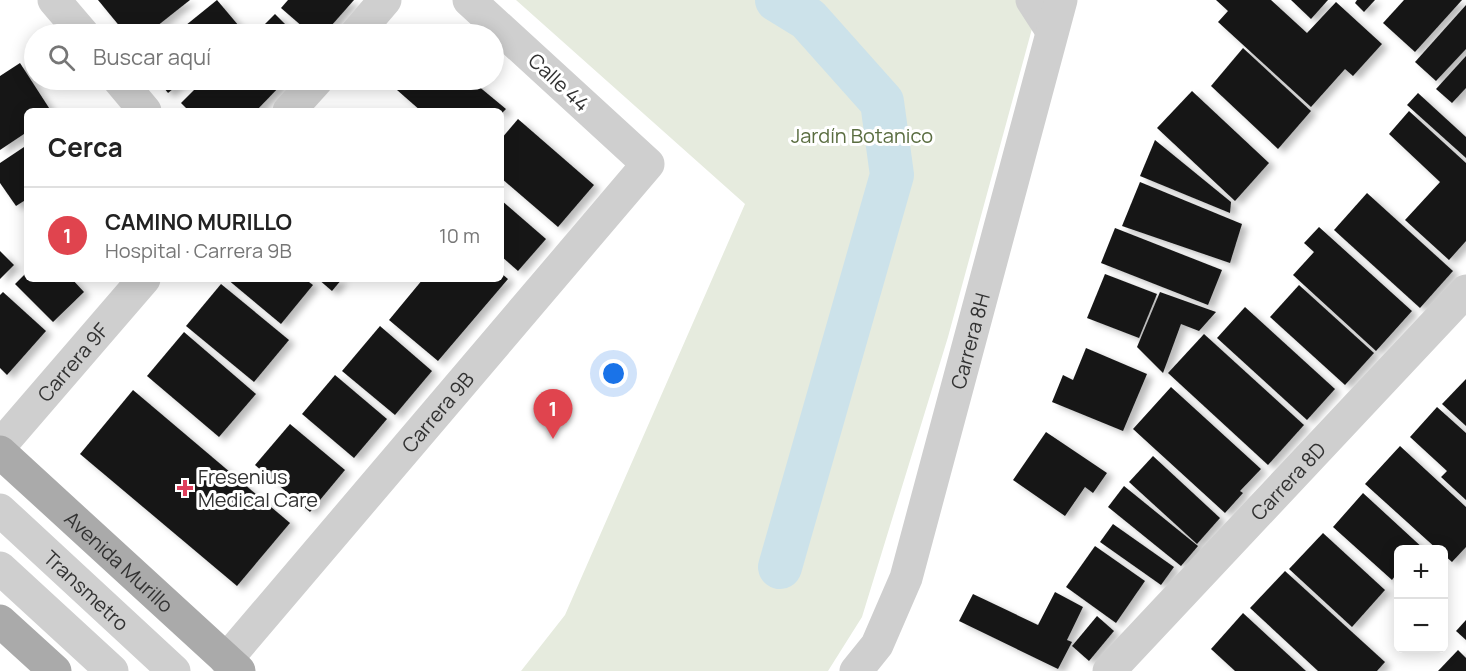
<!DOCTYPE html>
<html lang="es">
<meta charset="utf-8">
<style>
:root{--surface:#fff;--page:#f2f2f2;--text:#222;--muted:#767676;--line:#e0e0e0;--accent:#0b8043}
body{margin:0;font-family:Manrope,sans-serif;background:var(--page);color:var(--text)}
.controls{position:absolute;right:18px;bottom:18px;display:grid;overflow:hidden;border-radius:9px;box-shadow:0 3px 15px #0003}
.controls button{width:54px;height:54px;display:grid;place-items:center;padding:0;border:0;border-bottom:2px solid var(--line);background:var(--surface);color:var(--text);font:30px sans-serif}
.you{position:absolute;left:614px;top:374px;width:21px;height:21px;margin:-15px;border:4px solid #fff;border-radius:50%;background:#1a73e8;box-shadow:0 0 0 9px #1a73e833}
.badge{display:grid;place-items:center;width:39px;height:39px;border-radius:50%;background:var(--accent);color:#fff;font-size:20px;font-weight:700}
.pin{position:absolute;translate:-50% -50px;filter:drop-shadow(0 2px 3px #0008)}
.pin::after{content:'';position:absolute;top:32px;width:21px;height:18px;background:inherit;clip-path:polygon(0 0,100% 0,50% 100%)}
.list{margin:0;padding:0;list-style:none}
h2{display:flex;justify-content:space-between;align-items:center;height:78px;margin:0;padding:0 24px;font-size:26px}
h2 small{font-size:20px;font-weight:400;color:var(--muted)}
.list li{display:grid;grid-template-columns:39px 1fr auto;gap:18px;align-items:center;box-sizing:border-box;height:96px;padding:0 24px;border-top:2px solid var(--line)}
.list b{display:block;font-size:22px;white-space:nowrap}
.list p{margin:0;font-size:20px;white-space:nowrap;color:var(--muted)}
.list em{font-size:20px;font-style:normal;color:var(--muted)}
.icon{flex:none;width:33px;height:33px;fill:none;stroke:currentColor;stroke-width:2;stroke-linecap:round;stroke-linejoin:round}
.map{position:relative;flex:none;width:1466px;height:671px;overflow:hidden}
.search{position:absolute;background:var(--surface);box-shadow:0 3px 15px #0003;left:24px;top:24px;width:480px;height:66px;display:flex;align-items:center;gap:15px;box-sizing:border-box;padding:0 21px;border-radius:33px;color:var(--muted);font-size:22px}
.panel{position:absolute;background:var(--surface);box-shadow:0 3px 15px #0003;left:24px;top:108px;width:480px;height:174px;border-radius:9px}
.map>svg:first-child{display:block}
.green{fill:#e6ebde}
.lines{fill:none;stroke-linecap:round;stroke-linejoin:round}
.canal{stroke:#cce2ea;stroke-width:44}
.building{fill:#191919;filter:url(#shadow)}
.minor{stroke:#cfcfcf;stroke-width:33}
.major{stroke:#aaa;stroke-width:33}
.poi-dot{fill:#de3f5b;stroke:#fff;stroke-width:2}
.labels{text-anchor:middle;dominant-baseline:central;stroke-width:6;stroke-linejoin:round;paint-order:stroke}
.street-label{font-size:20px;fill:#323232;stroke:#fff}
.park-label{font-size:20px;fill:#5a6d40;stroke:#fff}
.poi-label{font-size:20px;fill:#323232;stroke:#fff;text-anchor:start}
</style>
<div class="map">
<svg width="1466" height="671" viewBox="0 0 1466 671">
<defs>
<filter id="shadow"><feDropShadow dx="6" dy="4" stdDeviation="3" flood-color="#0004"/></filter>
</defs>
<rect width="100%" height="100%" fill="#fff"/>
<polygon class="green" points="516,0 1016,0 1033,25 948,337 862,617 828,671 521,671 565,615 745,204"/>
<g class="lines">
<polyline class="canal" points="777,0 808,19 882,102 892,175 780,567"/>
</g>
<g class="building">
<polygon points="98,0 190,0 147,34 126,34"/>
<polygon points="217,0 244,32 240,34 175,34"/>
<polygon points="288,0 354,0 324,34 311,34 281,8"/>
<polygon points="1216,0 1271,0 1307,33 1336,2 1382,44 1353,76 1345,69 1311,107 1218,22 1228,11"/>
<polygon points="1291,0 1328,0 1311,19"/>
<polygon points="1357,0 1375,0 1364,12 1355,3"/>
<polygon points="1404,0 1462,0 1415,52 1383,23"/>
<polygon points="1466,5 1466,49 1436,81 1415,62"/>
<polygon points="275,14 295,34 261,34 258,31"/>
<polygon points="1243,48 1311,111 1278,149 1211,86"/>
<polygon points="1466,56 1466,88 1452,103 1436,89"/>
<polygon points="20,63 51,111 27,111 27,132 0,150 0,76"/>
<polygon points="158,80 184,80 168,93"/>
<polygon points="204,80 279,80 283,83 256,111 189,111 181,103"/>
<polygon points="406,80 471,80 506,109 501,114 501,111 421,111 397,90"/>
<polygon points="1192,91 1269,163 1235,201 1157,128"/>
<polygon points="1418,93 1466,137 1466,158 1407,105"/>
<polygon points="1409,111 1466,163 1466,241 1449,260 1405,220 1440,182 1389,134"/>
<polygon points="518,119 594,185 558,227 501,178 501,139"/>
<polygon points="1155,140 1231,202 1230,213 1140,176"/>
<polygon points="27,145 27,199 16,206 0,183 0,163"/>
<polygon points="1140,182 1242,224 1230,263 1122,226"/>
<polygon points="1367,193 1453,271 1420,308 1334,230"/>
<polygon points="501,200 546,239 518,271 501,256"/>
<polygon points="1319,227 1412,311 1376,351 1293,275 1314,252 1304,243"/>
<polygon points="1115,228 1222,270 1208,305 1101,263"/>
<polygon points="0,251 14,265 0,279"/>
<polygon points="27,272 27,279 72,279 84,292 53,322 15,284"/>
<polygon points="501,273 508,279 438,361 389,320 423,279 501,279"/>
<polygon points="1105,274 1157,294 1139,338 1087,318"/>
<polygon points="227,279 305,279 313,285 281,324"/>
<polygon points="318,279 342,279 332,291"/>
<polygon points="221,284 289,340 254,382 186,326"/>
<polygon points="1299,285 1374,353 1345,385 1270,317"/>
<polygon points="3,292 46,331 7,375 0,368 0,295"/>
<polygon points="1160,292 1216,312 1199,331 1181,324 1163,373 1137,347"/>
<polygon points="1245,307 1335,389 1307,420 1217,338"/>
<polygon points="380,326 432,371 395,415 342,371"/>
<polygon points="184,332 256,394 219,437 147,376"/>
<polygon points="1204,334 1304,425 1268,465 1168,373"/>
<polygon points="1086,348 1147,374 1123,431 1052,402 1063,375 1073,380"/>
<polygon points="335,375 387,419 354,458 302,414"/>
<polygon points="1466,379 1466,426 1442,404"/>
<polygon points="1171,387 1261,469 1240,491 1243,493 1225,513 1133,429"/>
<polygon points="133,390 290,523 237,586 80,454"/>
<polygon points="1437,407 1466,433 1466,500 1441,477 1447,471 1410,437"/>
<polygon points="290,424 345,470 310,512 255,465"/>
<polygon points="1046,432 1107,473 1093,493 1085,487 1065,516 1013,480"/>
<polygon points="1400,446 1466,507 1466,547 1452,562 1444,555 1444,550 1438,550 1365,484"/>
<polygon points="1153,456 1220,518 1197,544 1129,482"/>
<polygon points="1124,486 1198,546 1181,566 1108,507"/>
<polygon points="1363,493 1425,550 1398,550 1398,572 1392,580 1333,527"/>
<polygon points="1113,524 1174,567 1161,585 1100,542"/>
<polygon points="1323,533 1385,590 1352,627 1289,569"/>
<polygon points="1095,546 1145,581 1116,623 1066,587"/>
<polygon points="1285,571 1385,662 1377,671 1318,671 1250,608"/>
<polygon points="1055,592 1083,607 1067,640 1072,642 1058,669 959,621 973,594 1038,625"/>
<polygon points="1243,613 1306,671 1235,671 1211,649"/>
<polygon points="1097,616 1114,631 1089,661 1072,646"/>
<polygon points="1466,620 1466,640 1456,631"/>
<polygon points="1458,650 1466,658 1466,671 1438,671"/>
</g>
<g class="lines">
<g class="minor">
<polyline points="54,0 83,34"/>
<polyline points="1032,0 1052,31"/>
<polyline points="356,34 385,0"/>
<polyline points="119,80 145,111"/>
<polyline points="289,111 317,80"/>
<path id="s1" d="M 0,446 L 144,279"/>
<path id="s2" d="M 0,510 L 174,671"/>
<polyline points="0,568 112,671"/>
<path id="s3" d="M 226,660 L 648,164 L 469,0"/>
<path id="s4" d="M 856,671 L 877,645 L 906,578 L 1061,0"/>
<path id="s5" d="M 1109,671 L 1466,291"/>
</g>
<g class="major">
<path id="s6" d="M 0,452 L 239,671"/>
<polyline points="0,621 55,671"/>
</g>
</g>
<path class="poi-dot" d="M182 479h6v6h6v6h-6v6h-6v-6h-6v-6h6z"/>
<g class="labels">
<g class="street-label">
<text transform="translate(559 82) rotate(43)">Calle 44</text>
<text stroke="none"><textPath href="#s4" startOffset="352">Carrera 8H</textPath></text>
<text stroke="none"><textPath href="#s1" startOffset="111">Carrera 9F</textPath></text>
<text stroke="none"><textPath href="#s3" startOffset="326">Carrera 9B</textPath></text>
<text stroke="none"><textPath href="#s5" startOffset="261">Carrera 8D</textPath></text>
<text stroke="none"><textPath href="#s6" startOffset="162">Avenida Murillo</textPath></text>
<text stroke="none"><textPath href="#s2" startOffset="118">Transmetro</textPath></text>
</g>
<g class="park-label">
<text x="862" y="135">Jardín Botanico</text>
</g>
<g class="poi-label">
<text x="198" y="476">Fresenius<tspan x="198" dy="23">Medical Care</tspan></text>
</g>
</g>
</svg>
<div class="controls">
<button>+</button>
<button>−</button>
</div>
<div class="you"></div>
<div class="pin badge" style="left:553px;top:439px;background:#e0444e">1</div>
<div class="search"><svg class="icon" aria-label="search" viewBox="0 0 24 24"><circle cx="10" cy="10" r="6"/><path d="M15 15l6 6"/></svg>Buscar aquí</div>
<section class="panel">
<h2>Cerca<small></small></h2>
<ul class="list">
<li><span class="badge" style="background:#e0444e">1</span><div><b>CAMINO MURILLO</b><p>Hospital · Carrera 9B</p></div><em>10 m</em></li>
</ul>
</section>
</div>
